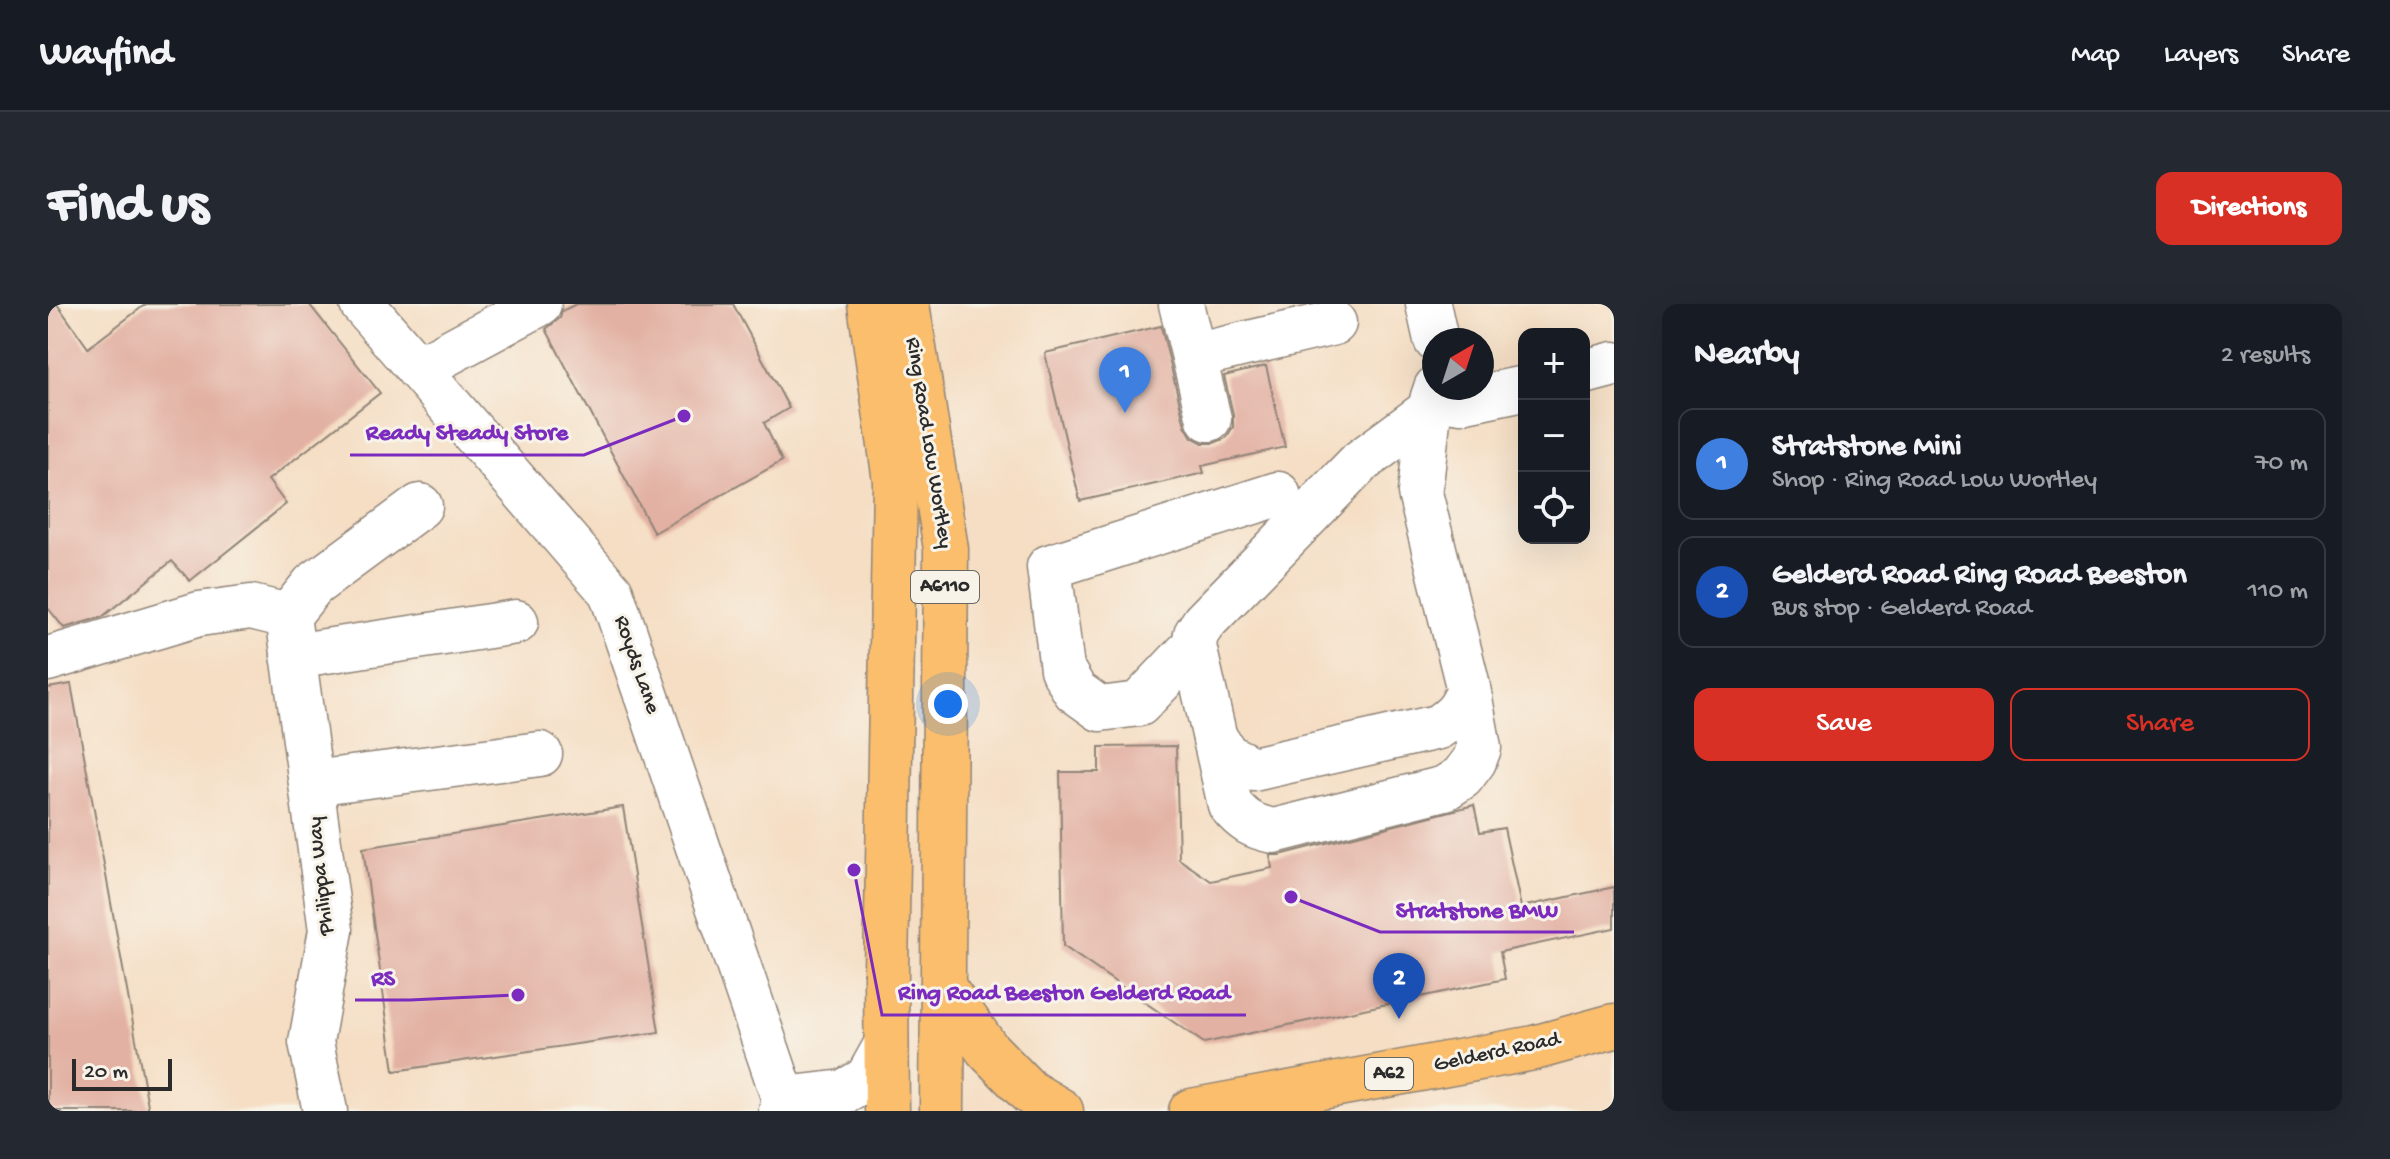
<!DOCTYPE html>
<meta charset="utf-8">
<style>
:root{--surface:#171b24;--page:#242831;--text:#f1f3f6;--muted:#9ea1a6;--line:#363941;--accent:#d93025}
body{margin:0;font-family:"Gochi Hand",sans-serif;background:var(--page);color:var(--text)}
.controls{position:absolute;right:24px;top:24px;display:grid;overflow:hidden;border-radius:16px;box-shadow:0 8px 32px #0002}
.controls button{width:72px;height:72px;display:grid;place-items:center;padding:0;border:0;border-bottom:2px solid var(--line);background:var(--surface);color:var(--text);font:40px sans-serif}
.compass{position:absolute;left:1374px;top:24px;width:72px;height:72px;border-radius:50%;background:var(--surface);box-shadow:0 8px 32px #0002;rotate:39deg}
.scale{position:absolute;left:24px;bottom:20px;width:100px;box-sizing:border-box;padding-left:8px;border:4px solid #2b2b2b;border-top:0;font-size:22px;line-height:28px;white-space:nowrap;color:#2b2b2b;-webkit-text-stroke:6px #f7f3e8;paint-order:stroke}
.you{position:absolute;left:900px;top:400px;width:28px;height:28px;margin:-20px;border:6px solid #fff;border-radius:50%;background:#1a73e8;box-shadow:0 0 0 12px #1a73e833}
.badge{display:grid;place-items:center;width:52px;height:52px;border-radius:50%;background:var(--accent);color:#fff;font-size:26px;font-weight:700}
.pin{position:absolute;translate:-50% -66px;filter:drop-shadow(0 2px 4px #0008)}
.pin::after{content:'';position:absolute;top:42px;width:28px;height:24px;background:inherit;clip-path:polygon(0 0,100% 0,50% 100%)}
.list{margin:0;padding:0;list-style:none}
h2{display:flex;justify-content:space-between;align-items:center;height:104px;margin:0;padding:0 32px;font-size:34px}
h2 small{font-size:26px;font-weight:400;color:var(--muted)}
.list li{display:grid;grid-template-columns:52px 1fr auto;gap:24px;align-items:center;box-sizing:border-box;height:112px;margin:0 16px 16px;padding:0 16px;border:2px solid var(--line);border-radius:16px}
.list b{display:block;font-size:30px;white-space:nowrap}
.list p{margin:0;font-size:26px;white-space:nowrap;color:var(--muted)}
.list em{font-size:26px;font-style:normal;color:var(--muted)}
.actions{display:flex;gap:16px;padding:24px 32px}
.actions a{flex:1;padding:18px 0;border:2px solid var(--accent);border-radius:16px;text-align:center;font-size:28px;color:var(--accent)}
.actions .main{background:var(--accent);color:#fff}
.icon{flex:none;width:44px;height:44px;fill:none;stroke:currentColor;stroke-width:2;stroke-linecap:round;stroke-linejoin:round}
.map{position:relative;flex:none;width:1566px;height:807px;overflow:hidden;border-radius:16px}
header{display:flex;align-items:center;gap:48px;box-sizing:border-box;height:112px;padding:0 40px;background:var(--surface);border-bottom:2px solid var(--line)}
header strong{font-size:38px}
nav{display:flex;gap:44px;margin-inline-start:auto;font-size:28px}
.intro{display:flex;align-items:center;justify-content:space-between;box-sizing:border-box;height:192px;padding:0 48px}
h1{margin:0;font-size:56px}
.button{padding:20px 36px;border-radius:16px;background:var(--accent);color:#fff;font-size:28px;font-weight:700}
main{display:flex;gap:48px;padding:0 48px}
aside{flex:1;background:var(--surface);border-radius:16px;box-shadow:0 8px 32px #0002}
.map>svg:first-child{display:block}
.building{fill:#e2b1a3}
.lines{fill:none;stroke-linecap:round;stroke-linejoin:round}
.minor-casing{stroke:#908478;stroke-width:47}
.major-casing{stroke:#908478;stroke-width:47}
.highway-casing{stroke:#908478;stroke-width:47}
.minor{stroke:#fff;stroke-width:44}
.major{stroke:#fabe6d;stroke-width:44}
.highway{stroke:#fabe6d;stroke-width:44}
.labels{text-anchor:middle;dominant-baseline:central;stroke-width:6;stroke-linejoin:round;paint-order:stroke}
.shield{fill:#f7f3e8;stroke:#686764;stroke-width:2}
.shield-label{font-size:20px;font-weight:bold;fill:#2b2b2b}
.street-label{font-size:22px;fill:#2b2b2b;stroke:#f7f3e8}
.leader{fill:none;stroke:#7b2cbf;stroke-width:3}
.callout-dot{fill:#7b2cbf;stroke:#f7f3e8;stroke-width:3}
.callout-label{font-size:24px;text-anchor:middle;font-weight:bold;fill:#7b2cbf;stroke:#f7f3e8;stroke-width:6;stroke-linejoin:round;paint-order:stroke}
</style>
<header>
<strong>Wayfind</strong>
<nav><a>Map</a><a>Layers</a><a>Share</a></nav>
</header>
<div class="intro"><h1>Find us</h1><a class="button">Directions</a></div>
<main>
<div class="map">
<svg width="1566" height="807" viewBox="0 0 1566 807">
<rect width="100%" height="100%" fill="#f7f3e8"/>
<filter id="ink" filterUnits="userSpaceOnUse"><feTurbulence type="fractalNoise" baseFrequency=".0125" numOctaves="2"/><feDisplacementMap in="SourceGraphic" scale="16" xChannelSelector="R" yChannelSelector="G"/><feConvolveMatrix kernelMatrix="1 2 1 2 8 2 1 2 1" color-interpolation-filters="sRGB"/></filter>
<filter id="wash" filterUnits="userSpaceOnUse"><feTurbulence type="fractalNoise" baseFrequency=".006" numOctaves="4" result="noise"/><feDisplacementMap in="SourceGraphic" scale="32" xChannelSelector="R" yChannelSelector="G"/><feGaussianBlur stdDeviation="1.8" result="paint"/><feColorMatrix in="noise" values="0 0 0 0 0 0 0 0 0 0 0 0 0 0 0 0 0 1.4 0 .05"/><feComposite in="paint" operator="in"/></filter>
<g filter="url(#wash)">
<rect width="100%" height="100%" fill="#f5dec4"/>
<g id="blocks">
<g class="building">
<polygon points="0,0 9,0 40,44 98,0 261,0 332,89 220,176 238,200 142,277 124,257 54,313 16,324 0,304"/>
<polygon points="528,0 685,0 741,104 716,119 734,157 606,229 498,25 512,14 514,7"/>
<polygon points="1113,22 1137,121 1144,133 1155,139 1166,139 1178,134 1185,123 1185,110 1176,72 1218,62 1237,143 1154,162 1156,169 1032,197 997,49"/>
<polygon points="23,380 101,807 0,807 0,384"/>
<polygon points="1128,442 1131,555 1163,577 1224,564 1222,551 1232,551 1426,501 1432,528 1456,524 1473,603 1566,583 1566,624 1452,648 1457,675 1156,739 1015,642 1012,468 1051,468 1051,443"/>
<polygon points="575,503 611,728 346,767 315,544"/>
</g>
</g>
</g>
<g filter="url(#ink)">
<use href="#blocks" fill-opacity="0" stroke="#908478" stroke-width="2"/>
<g class="lines">
<g class="minor-casing">
<g id="minor">
<polyline points="314,0 563,288 736,795 747,807"/>
<polyline points="1133,0 1161,115"/>
<polyline points="1380,0 1388,36"/>
<polyline points="1146,52 1286,19"/>
<polyline points="370,65 491,0"/>
<polyline points="1536,68 1566,60"/>
<polyline points="1385,93 1413,97 1476,84"/>
<path d="M 1381,107 L 1312,158 L 1156,318 L 1148,330 L 1146,342 L 1182,501 C 1195,517 1205,523 1226,527 L 1397,484 L 1414,473 L 1426,457 L 1431,444 L 1419,378 L 1372,189 L 1381,107 L 1388,84"/>
<polyline points="1146,342 1091,400 1052,405 1027,387 1014,365 1001,263 1230,190"/>
<polyline points="245,352 468,318"/>
<polyline points="0,355 151,310 203,303 240,312"/>
<path d="M 1167,434 L 1179,452 L 1205,465 L 1390,423 C 1406,413 1414,405 1420,386"/>
<polyline points="264,479 492,450"/>
<polyline points="277,807 263,738 283,626 240,312 265,281 372,202"/>
<polyline points="733,807 736,795 796,788 819,775 838,741"/>
</g>
</g>
<g class="major-casing">
<polyline id="major" points="1143,807 1486,744 1566,722"/>
</g>
<g class="highway-casing">
<g id="highway">
<polyline points="822,0 847,177 838,667 839,807"/>
<polyline points="859,0 898,245 894,807"/>
<polyline points="895,683 939,745 981,788 1013,807"/>
</g>
</g>
<use href="#minor" class="minor"/>
<use href="#major" class="major"/>
<use href="#highway" class="highway"/>
</g>
</g>
<g class="labels">
<g class="shield">
<rect x="863" y="267" width="68" height="32" rx="6"/>
<rect x="1317" y="754" width="48" height="32" rx="6"/>
</g>
<g class="shield-label">
<text x="897" y="283">A6110</text>
<text x="1341" y="770">A62</text>
</g>
<g class="street-label">
<text transform="translate(880 139) rotate(81)">Ring Road Low Wortley</text>
<text transform="translate(588 361) rotate(71)">Royds Lane</text>
<text transform="translate(274 572) rotate(-96)">Philippa Way</text>
<text transform="translate(1449 749) rotate(-12)">Gelderd Road</text>
</g>
</g>
<path class="leader" d="M636 112L536 151H302M1243 593L1332 628H1526M470 691L362 696H307M806 566L834 711H1198"/>
<g class="callout-dot">
<circle cx="636" cy="112" r="8"/>
<circle cx="1243" cy="593" r="8"/>
<circle cx="470" cy="691" r="8"/>
<circle cx="806" cy="566" r="8"/>
</g>
<g class="callout-label">
<text x="419" y="135">Ready Steady Store</text>
<text x="1429" y="613">Stratstone BMW</text>
<text x="335" y="681">RS</text>
<text x="1016" y="695">Ring Road Beeston Gelderd Road</text>
</g>
</svg>
<div class="controls">
<button>+</button>
<button>−</button>
<button><svg class="icon" aria-label="locate" viewBox="0 0 24 24"><circle cx="12" cy="12" r="6"/><path d="M12 2v4M12 18v4M2 12h4M18 12h4"/></svg></button>
</div>
<svg class="compass" viewBox="-18 -18 36 36"><path d="M0-13l5 13h-10z" fill="#e53935"/><path d="M0 13l5-13h-10z" fill="#9ea1a6"/></svg>
<div class="scale">20 m</div>
<div class="you"></div>
<div class="pin badge" style="left:1077px;top:109px;background:#3f7fe0">1</div>
<div class="pin badge" style="left:1351px;top:715px;background:#1a4fb4">2</div>
</div>
<aside>
<h2>Nearby<small>2 results</small></h2>
<ul class="list">
<li><span class="badge" style="background:#3f7fe0">1</span><div><b>Stratstone Mini</b><p>Shop · Ring Road Low Wortley</p></div><em>70 m</em></li>
<li><span class="badge" style="background:#1a4fb4">2</span><div><b>Gelderd Road Ring Road Beeston</b><p>Bus stop · Gelderd Road</p></div><em>110 m</em></li>
</ul>
<div class="actions"><a class="main">Save</a><a>Share</a></div>
</aside>
</main>
